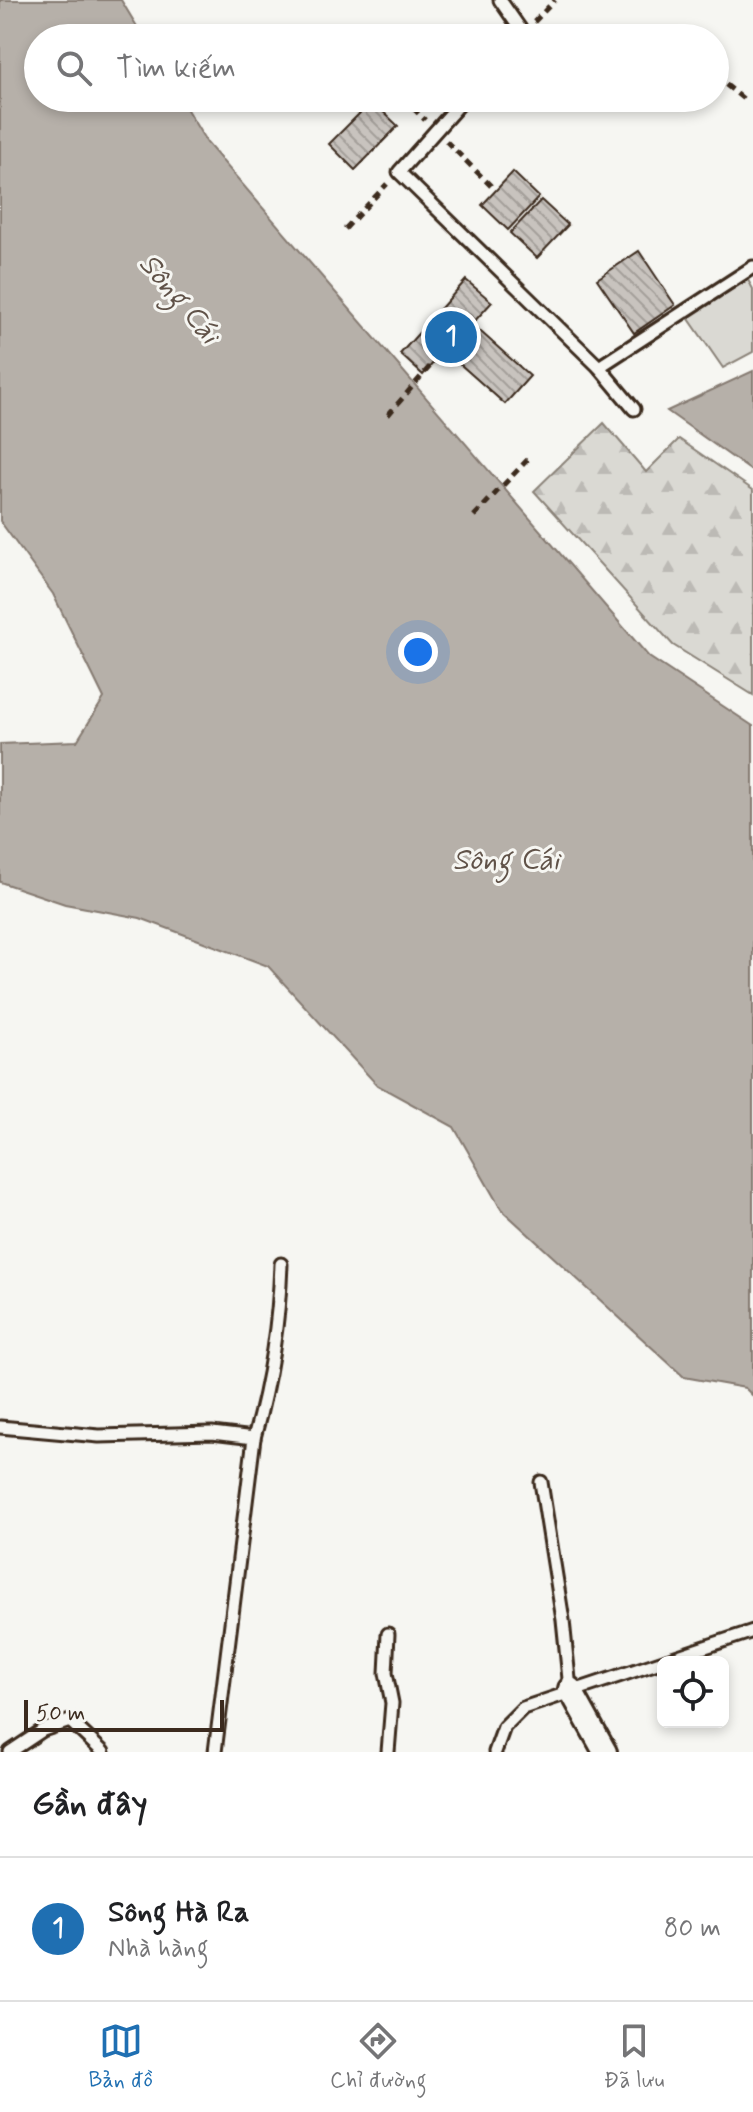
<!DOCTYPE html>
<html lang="vi">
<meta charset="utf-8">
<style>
:root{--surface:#fff;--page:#f6f6f6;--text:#202124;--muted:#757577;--line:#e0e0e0;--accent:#1f6fb2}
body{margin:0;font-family:Mynerve,sans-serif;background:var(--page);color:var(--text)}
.controls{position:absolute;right:24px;bottom:24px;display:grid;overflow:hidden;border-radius:12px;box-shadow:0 4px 12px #0003}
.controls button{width:72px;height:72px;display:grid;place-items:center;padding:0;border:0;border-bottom:2px solid var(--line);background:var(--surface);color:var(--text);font:40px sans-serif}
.scale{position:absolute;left:24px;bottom:20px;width:200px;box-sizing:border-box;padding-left:8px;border:4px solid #3b2a1e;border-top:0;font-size:22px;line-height:28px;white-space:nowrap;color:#3b2a1e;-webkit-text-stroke:6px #f6f6f2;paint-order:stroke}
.you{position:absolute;left:418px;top:652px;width:28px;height:28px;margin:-20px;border:6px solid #fff;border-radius:50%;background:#1a73e8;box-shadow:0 0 0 12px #1a73e833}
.badge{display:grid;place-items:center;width:52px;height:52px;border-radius:50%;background:var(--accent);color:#fff;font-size:26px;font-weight:700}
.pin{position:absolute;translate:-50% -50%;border:4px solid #fff;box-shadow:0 2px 8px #0006}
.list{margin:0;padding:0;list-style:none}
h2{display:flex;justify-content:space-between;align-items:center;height:104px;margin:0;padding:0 32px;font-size:34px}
h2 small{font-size:26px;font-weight:400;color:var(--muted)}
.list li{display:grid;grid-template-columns:52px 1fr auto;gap:24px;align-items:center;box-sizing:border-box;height:144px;padding:0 32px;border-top:2px solid var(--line)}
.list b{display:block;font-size:30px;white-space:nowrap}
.list p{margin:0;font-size:26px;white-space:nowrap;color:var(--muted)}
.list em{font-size:26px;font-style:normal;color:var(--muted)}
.icon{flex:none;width:44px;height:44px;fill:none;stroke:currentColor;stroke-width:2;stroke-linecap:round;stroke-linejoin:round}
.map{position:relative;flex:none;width:753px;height:1752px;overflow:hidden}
.search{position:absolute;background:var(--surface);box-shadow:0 4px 12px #0003;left:24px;right:24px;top:24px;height:88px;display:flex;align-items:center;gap:20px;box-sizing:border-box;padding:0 28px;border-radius:44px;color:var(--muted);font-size:30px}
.sheet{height:248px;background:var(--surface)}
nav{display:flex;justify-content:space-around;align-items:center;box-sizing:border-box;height:112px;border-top:2px solid var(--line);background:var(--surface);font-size:22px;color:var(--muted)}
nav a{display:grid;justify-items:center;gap:4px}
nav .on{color:var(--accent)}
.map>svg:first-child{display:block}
.forest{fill:url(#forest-firs);stroke:#8a8278;stroke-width:2}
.pitch{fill:#dad9d3;stroke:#8a8278;stroke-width:2}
.water{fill:#b6b0a9;stroke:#857a71;stroke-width:2}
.building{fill:url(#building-back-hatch);stroke:#3b2a1e;stroke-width:2}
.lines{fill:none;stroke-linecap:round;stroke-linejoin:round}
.service-casing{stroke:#3b2a1e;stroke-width:17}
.minor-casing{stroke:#3b2a1e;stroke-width:28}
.path{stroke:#3b2a1e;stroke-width:5;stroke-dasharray:8 6;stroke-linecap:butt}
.service{stroke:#f6f6f2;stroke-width:11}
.minor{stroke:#f6f6f2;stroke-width:22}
.labels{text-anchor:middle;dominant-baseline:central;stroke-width:6;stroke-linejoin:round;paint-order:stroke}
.water-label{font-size:30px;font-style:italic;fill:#605248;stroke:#f6f6f2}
</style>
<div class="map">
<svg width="753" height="1752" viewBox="0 0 753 1752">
<defs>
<pattern id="forest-firs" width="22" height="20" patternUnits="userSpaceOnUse" patternTransform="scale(2)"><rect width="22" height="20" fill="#dad9d3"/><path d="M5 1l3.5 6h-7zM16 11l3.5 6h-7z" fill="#bcbab5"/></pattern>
<pattern id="building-back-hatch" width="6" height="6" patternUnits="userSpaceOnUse" patternTransform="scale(2)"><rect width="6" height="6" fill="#c8c3be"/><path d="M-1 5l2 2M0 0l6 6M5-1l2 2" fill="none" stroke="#a49f9a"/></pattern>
</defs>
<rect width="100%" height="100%" fill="#f6f6f2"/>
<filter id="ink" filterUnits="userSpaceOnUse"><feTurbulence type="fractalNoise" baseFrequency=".0125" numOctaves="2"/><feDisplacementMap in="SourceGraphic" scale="16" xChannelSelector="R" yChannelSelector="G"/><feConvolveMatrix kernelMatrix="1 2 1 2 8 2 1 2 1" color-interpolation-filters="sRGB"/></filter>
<g filter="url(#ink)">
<polygon class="forest" points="604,423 646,472 679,439 753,490 753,695 673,645 534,491"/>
<polygon class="pitch" points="748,280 753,289 753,352 723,368 687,316"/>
<g class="water">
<polygon points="0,0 121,0 144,38 38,38 38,98 180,98 207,143 649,657 753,726 753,1396 745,1388 684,1377 501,1209 454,1127 377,1085 268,966 140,918 65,904 0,882 0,744 77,741 104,698 53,594 0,521"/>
<polygon points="753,371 753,472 667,411"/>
</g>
<g class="building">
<polygon points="372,101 398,126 355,170 329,144"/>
<polygon points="513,172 539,197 508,230 482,205"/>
<polygon points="541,200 568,225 537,258 510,233"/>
<polygon points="639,251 675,305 634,333 597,279"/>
<polygon points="466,280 492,302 472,324 530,376 505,404 444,350 423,375 400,354"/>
</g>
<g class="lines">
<g class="service-casing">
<g id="service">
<polyline points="500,0 523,33 519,38"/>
<polyline points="465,98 399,172 599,367 634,409"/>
<polyline points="599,367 753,267"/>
<polyline points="0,1427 99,1436 212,1433 254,1438 215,1752"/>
<path d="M 254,1438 C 270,1380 279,1325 281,1264"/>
<polyline points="541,1482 563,1620 570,1689"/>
<polyline points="388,1634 386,1673 392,1703 388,1752"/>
<polyline points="10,1752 43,1730 70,1721 103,1752"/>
<polyline points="495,1752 504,1727 523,1708 753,1631"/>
</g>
</g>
<g class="minor-casing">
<polyline id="minor" points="570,1689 605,1752"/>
</g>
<g class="path">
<polyline points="534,22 555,0"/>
<polyline points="715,76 746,101"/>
<polyline points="403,98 425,120"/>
<polyline points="446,141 491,186"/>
<polyline points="345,229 387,184"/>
<polyline points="388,415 444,350"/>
<polyline points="474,516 531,456"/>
</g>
<use href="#service" class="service"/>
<use href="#minor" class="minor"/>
</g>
</g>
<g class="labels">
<g class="water-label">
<text transform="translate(179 299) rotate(50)">Sông Cái</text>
<text x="506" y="860">Sông Cái</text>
</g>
</g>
</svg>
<div class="controls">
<button><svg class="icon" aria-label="locate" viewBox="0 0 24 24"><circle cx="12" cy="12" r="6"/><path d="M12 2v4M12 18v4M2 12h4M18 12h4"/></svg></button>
</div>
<div class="scale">50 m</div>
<div class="you"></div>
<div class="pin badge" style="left:451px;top:337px">1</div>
<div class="search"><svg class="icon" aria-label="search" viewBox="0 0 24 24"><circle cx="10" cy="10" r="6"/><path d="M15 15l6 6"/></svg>Tìm kiếm</div>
</div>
<section class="sheet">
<h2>Gần đây<small></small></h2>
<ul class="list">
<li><span class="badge">1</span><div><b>Sông Hà Ra</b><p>Nhà hàng</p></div><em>80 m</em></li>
</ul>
</section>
<nav>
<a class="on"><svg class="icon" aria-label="map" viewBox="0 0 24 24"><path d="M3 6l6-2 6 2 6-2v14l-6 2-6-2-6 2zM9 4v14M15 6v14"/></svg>Bản đồ</a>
<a><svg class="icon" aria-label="directions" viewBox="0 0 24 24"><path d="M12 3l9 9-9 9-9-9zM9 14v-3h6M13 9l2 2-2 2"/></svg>Chỉ đường</a>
<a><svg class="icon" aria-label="saved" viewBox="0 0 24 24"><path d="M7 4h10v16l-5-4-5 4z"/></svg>Đã lưu</a>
</nav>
